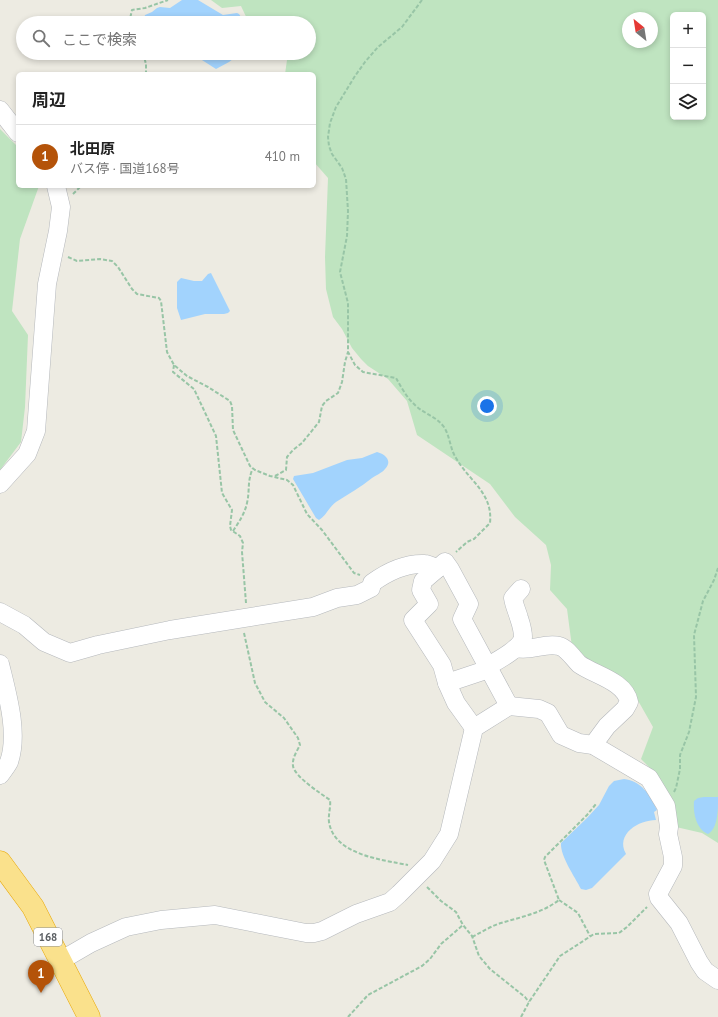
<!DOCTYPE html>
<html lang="ja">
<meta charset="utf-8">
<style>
:root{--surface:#fff;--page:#f2f2f2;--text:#222;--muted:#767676;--line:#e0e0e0;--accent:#b45309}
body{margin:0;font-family:"PT Sans","Noto Sans JP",sans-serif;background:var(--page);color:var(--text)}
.controls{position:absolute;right:12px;top:12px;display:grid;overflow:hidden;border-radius:6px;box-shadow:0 2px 6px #0003}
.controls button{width:36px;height:36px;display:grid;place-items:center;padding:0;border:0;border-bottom:1px solid var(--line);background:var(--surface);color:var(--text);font:20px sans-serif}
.compass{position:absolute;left:622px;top:12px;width:36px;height:36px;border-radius:50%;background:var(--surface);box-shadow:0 2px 6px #0003;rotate:330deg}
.you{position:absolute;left:487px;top:406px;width:14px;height:14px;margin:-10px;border:3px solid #fff;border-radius:50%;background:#1a73e8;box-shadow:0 0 0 6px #1a73e833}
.badge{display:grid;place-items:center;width:26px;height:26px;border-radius:50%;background:var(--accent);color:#fff;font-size:13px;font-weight:700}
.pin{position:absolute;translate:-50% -33px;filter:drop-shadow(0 1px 2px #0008)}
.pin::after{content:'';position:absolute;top:21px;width:14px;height:12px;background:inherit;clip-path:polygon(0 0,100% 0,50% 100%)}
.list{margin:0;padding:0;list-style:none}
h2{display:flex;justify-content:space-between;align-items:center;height:52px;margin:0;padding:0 16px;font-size:17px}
h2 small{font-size:13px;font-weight:400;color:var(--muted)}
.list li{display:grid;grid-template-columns:26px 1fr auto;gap:12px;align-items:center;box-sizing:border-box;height:64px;padding:0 16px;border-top:1px solid var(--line)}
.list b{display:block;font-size:15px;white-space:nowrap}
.list p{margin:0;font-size:13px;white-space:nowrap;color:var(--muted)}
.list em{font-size:13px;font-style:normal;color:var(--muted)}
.icon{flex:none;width:22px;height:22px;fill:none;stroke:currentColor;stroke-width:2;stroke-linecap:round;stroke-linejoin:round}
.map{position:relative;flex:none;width:718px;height:1017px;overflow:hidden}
.search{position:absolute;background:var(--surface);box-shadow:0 2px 6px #0003;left:16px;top:16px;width:300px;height:44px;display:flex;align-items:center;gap:10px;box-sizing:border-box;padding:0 14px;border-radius:22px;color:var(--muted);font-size:15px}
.panel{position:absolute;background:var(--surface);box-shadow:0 2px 6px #0003;left:16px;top:72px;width:300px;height:116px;border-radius:6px}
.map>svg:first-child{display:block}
.green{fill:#bfe4c0;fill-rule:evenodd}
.water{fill:#a2d3fd}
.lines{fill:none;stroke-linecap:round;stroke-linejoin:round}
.minor-casing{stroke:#b5b8bc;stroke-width:19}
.highway-casing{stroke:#e9a806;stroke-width:23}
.path{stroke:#98c5a6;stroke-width:2;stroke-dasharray:4 2;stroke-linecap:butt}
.minor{stroke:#fff;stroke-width:18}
.highway{stroke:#fae18c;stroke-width:22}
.labels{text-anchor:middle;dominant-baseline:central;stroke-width:4;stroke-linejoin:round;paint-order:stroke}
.shield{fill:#fff;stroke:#8c8e91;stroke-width:1}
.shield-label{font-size:11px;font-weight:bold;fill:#5a5e62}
</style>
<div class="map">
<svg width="718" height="1017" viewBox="0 0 718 1017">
<rect width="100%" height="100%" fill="#edebe2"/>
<g class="green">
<path d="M 211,0 L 718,0 L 718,843 L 702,833 L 676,827 L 653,771 L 641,759 L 653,727 L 632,690 L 587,661 L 572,647 L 567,609 L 550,590 L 551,565 L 546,545 L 515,517 L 490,484 L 417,435 L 407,401 L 388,379 L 368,366 L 361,359 L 352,348 L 342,329 L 333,317 L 326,289 L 325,257 L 328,178 L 314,162 L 314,74 L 285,74 L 288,53 L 309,53 L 309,23 L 249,23 L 241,6 L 222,8 ZM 673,15 L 703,15 L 703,117 L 673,117 ZM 628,18 L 652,18 L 652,42 L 628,42 Z"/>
<polygon points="0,129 18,147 18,186 39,186 20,239 12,311 28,335 25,407 21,442 0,470"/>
</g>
<g class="water">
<polygon points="182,0 198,0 223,15 237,13 239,14 245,23 147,23 145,22 144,18 145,15 152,12 157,8 160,7 170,8"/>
<polygon points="191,53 241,53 229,62 216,69"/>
<polygon points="211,273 230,311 228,313 224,314 205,314 181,320 177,308 177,282 181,278 194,281 202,281 208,274"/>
<path d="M 377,452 C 385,454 393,461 385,469 C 382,473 376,475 372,478 C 361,487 348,494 336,502 C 329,507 326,516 319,520 L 316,518 L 293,479 L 294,476 L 313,473 L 347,460 L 362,458 Z"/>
<path d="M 624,779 C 641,781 651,795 657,810 L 654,812 L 656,820 C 639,820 615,834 626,854 L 592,888 L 586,890 L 581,889 C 575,877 560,856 561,843 L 587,818 L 599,805 L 609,786 L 614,781 Z"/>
<path d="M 704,797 L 718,797 C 718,810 718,828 708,834 C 696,829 693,813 694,801 L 698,798 Z"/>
</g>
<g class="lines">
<g class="minor-casing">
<g id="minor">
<polyline points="0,110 18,133"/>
<polyline points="0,484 27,454 36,431 47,284 58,231 61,207 56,186"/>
<polyline points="437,569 423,581 421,590 429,604 413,620 442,665 447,683 456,703 474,728"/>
<path d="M 0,612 L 24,625 L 44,642 L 70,653 L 98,645 L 170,630 L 313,607 L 337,598 L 357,595 L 371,588 L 372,583 C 387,572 405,563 425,564 C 429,564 433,567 437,569 L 445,562 L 450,569 L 469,604 L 462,619 L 509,706 L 474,728 L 449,834 L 432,861 L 399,894 L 390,902 L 356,914 L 322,931 L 314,933 L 306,933 L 215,915 L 161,920 L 126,927 L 91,943 L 60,961"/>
<path d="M 516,648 C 531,652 545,642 559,646 C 567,648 573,658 579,664 C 594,675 625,681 629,702 L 625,709 L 607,726 L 593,745"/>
<path d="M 0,664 C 7,693 19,733 9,762 C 7,766 3,771 0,775"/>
<path d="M 488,666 C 497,661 523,647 523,637 C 523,631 521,624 519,618 C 517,611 514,605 513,598 L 521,589"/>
<polyline points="447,683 489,669"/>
<polyline points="509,706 539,709 548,713 561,735 579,743 593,745 649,778 666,806 669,827 668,834 673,857 673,866 658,894 659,898 679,923 699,962 705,971 718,980"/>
</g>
</g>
<g class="highway-casing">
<polyline id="highway" points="0,862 33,907 89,1017"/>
</g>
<g class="path">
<path d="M 422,0 L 402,27 L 378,47 L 365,62 L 355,76 L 336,107 L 330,123 L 328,137 L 329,146 L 332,154 L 342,168 L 346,179 L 348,211 L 347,236 L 340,272 L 348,303 L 348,352 L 355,365 L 363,372 L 396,378 C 401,387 407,398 415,405 C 424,414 436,416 444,427 C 450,436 450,449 456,458 C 470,482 493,493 490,523 L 474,539 L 467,542 L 456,552"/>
<polyline points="129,23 132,10 145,8 168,0"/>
<polyline points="143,53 146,64 146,74"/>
<polyline points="73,194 81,186"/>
<polyline points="68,257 77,261 100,259 112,261 118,267 132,289 137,294 159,298 161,301 167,352 174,365 187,376 208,387 230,401 232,406 233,430 250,466 255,470 270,476 287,480 293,485 307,514 322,530 354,573 360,575"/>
<polyline points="174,365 173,372 194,389 216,436 222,493 232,510 230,526 231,530 240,536 243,543 242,552 246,603"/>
<polyline points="275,476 286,470 287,457 293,450 302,443 319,422 322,406 326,401 338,393 342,382 345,362 348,352"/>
<path d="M 233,531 C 239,522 245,513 247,503 C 250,490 247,481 253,468"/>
<path d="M 244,633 L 255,683 L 265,702 L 284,718 L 298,738 L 300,745 C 297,751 292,758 293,766 C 295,777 320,793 330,800 C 331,807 328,815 329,822 C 334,855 383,860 408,865"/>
<polyline points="674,792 676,788 680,769 680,755 689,732 696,697 694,635 703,601 714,580 718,568"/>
<polyline points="427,887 441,901 456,912 463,925 472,936 479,956 490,969 525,997 529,1002"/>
<polyline points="559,900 578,913 590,936"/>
<path d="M 472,937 C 482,932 491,926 501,923 C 521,917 542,913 559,900 L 544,860 L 545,857 L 587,815 L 596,804"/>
<polyline points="348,1017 368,995 422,966 430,959 441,944 463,925"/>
<polyline points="521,1017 529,1002 560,956 594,934 619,933 627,927 647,907"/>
</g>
<use href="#minor" class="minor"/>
<use href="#highway" class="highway"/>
</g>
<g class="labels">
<rect class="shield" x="34" y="928" width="28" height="18" rx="3"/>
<g class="shield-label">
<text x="48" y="937">168</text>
</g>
</g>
</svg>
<div class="controls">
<button>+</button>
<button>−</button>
<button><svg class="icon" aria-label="layers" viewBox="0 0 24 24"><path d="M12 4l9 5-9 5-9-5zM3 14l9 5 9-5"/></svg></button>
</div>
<svg class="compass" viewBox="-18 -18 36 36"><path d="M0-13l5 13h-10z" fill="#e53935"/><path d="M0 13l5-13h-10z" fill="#767676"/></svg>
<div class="you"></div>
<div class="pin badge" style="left:41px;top:993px">1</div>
<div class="search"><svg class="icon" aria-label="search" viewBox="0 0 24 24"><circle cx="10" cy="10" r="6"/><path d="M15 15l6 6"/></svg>ここで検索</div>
<section class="panel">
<h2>周辺<small></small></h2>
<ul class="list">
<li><span class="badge">1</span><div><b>北田原</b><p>バス停 · 国道168号</p></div><em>410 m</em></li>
</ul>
</section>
</div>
